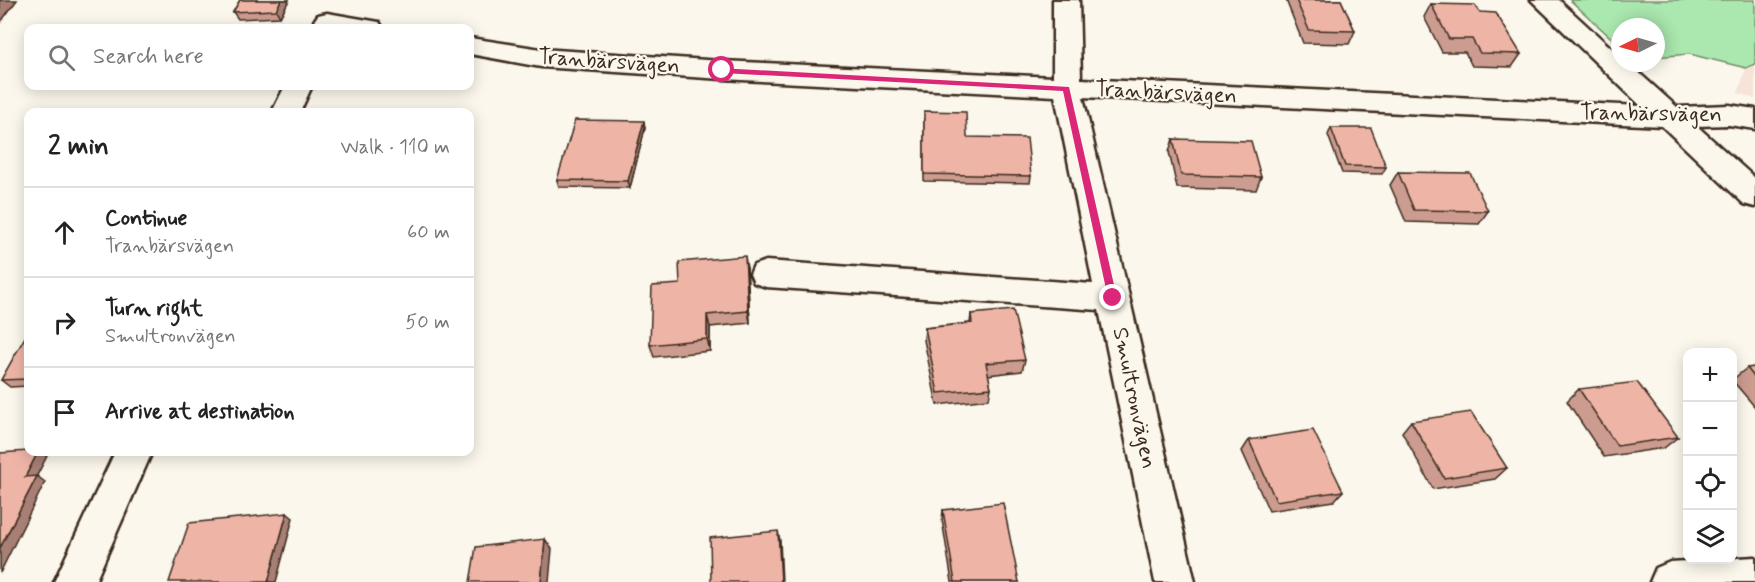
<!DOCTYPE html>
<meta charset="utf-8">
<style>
:root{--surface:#fff;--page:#f6f6f6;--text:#222;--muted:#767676;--line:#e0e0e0}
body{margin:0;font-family:Mynerve,sans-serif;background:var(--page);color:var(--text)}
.controls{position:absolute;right:18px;bottom:18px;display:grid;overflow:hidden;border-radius:12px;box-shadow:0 3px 15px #0003}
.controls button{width:54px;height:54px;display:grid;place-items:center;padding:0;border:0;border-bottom:2px solid var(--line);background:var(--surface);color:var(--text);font:30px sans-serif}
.compass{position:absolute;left:1611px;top:18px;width:54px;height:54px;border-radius:50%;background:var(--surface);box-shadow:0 3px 15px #0003;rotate:265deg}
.stop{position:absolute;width:18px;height:18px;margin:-14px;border:4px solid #db2777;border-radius:50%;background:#fff}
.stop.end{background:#db2777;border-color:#fff;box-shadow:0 2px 6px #0008}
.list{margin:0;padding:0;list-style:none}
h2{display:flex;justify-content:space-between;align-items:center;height:78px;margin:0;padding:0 24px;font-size:26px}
h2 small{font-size:20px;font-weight:400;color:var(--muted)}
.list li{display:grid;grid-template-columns:39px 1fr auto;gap:18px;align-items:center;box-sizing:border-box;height:90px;padding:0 24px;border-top:2px solid var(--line)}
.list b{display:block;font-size:22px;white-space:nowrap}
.list p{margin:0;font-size:20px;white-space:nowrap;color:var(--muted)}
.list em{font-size:20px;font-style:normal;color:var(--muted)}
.icon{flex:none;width:33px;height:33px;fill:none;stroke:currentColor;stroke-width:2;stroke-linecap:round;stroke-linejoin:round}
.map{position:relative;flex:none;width:1755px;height:582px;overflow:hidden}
.search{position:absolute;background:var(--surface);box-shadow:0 3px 15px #0003;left:24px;top:24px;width:450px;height:66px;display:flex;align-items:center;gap:15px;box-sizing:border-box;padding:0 21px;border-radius:12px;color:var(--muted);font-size:22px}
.panel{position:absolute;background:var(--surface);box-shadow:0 3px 15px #0003;left:24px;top:108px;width:450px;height:348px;border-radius:12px}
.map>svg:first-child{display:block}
.built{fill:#f7e3d7}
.green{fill:#aae8af;stroke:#728966;stroke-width:1.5}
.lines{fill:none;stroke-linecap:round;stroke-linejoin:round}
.minor-casing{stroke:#3b2a1e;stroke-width:5}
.minor{fill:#fbf7ec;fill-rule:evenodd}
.wall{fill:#cd9c90;stroke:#3b2a1e;stroke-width:1.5}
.shaded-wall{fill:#a77f75;stroke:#3b2a1e;stroke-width:1.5}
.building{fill:#eeb5a7;stroke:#3b2a1e;stroke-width:1.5}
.route{fill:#db2777}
.labels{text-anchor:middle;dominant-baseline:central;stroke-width:4.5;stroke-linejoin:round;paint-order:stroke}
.street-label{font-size:22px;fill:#3b2a1e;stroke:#fbf7ec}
</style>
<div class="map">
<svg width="1755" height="582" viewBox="0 0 1755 582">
<rect width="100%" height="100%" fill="#fbf7ec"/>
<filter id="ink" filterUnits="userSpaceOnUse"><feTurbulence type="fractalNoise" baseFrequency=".0167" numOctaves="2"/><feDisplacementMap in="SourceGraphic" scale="12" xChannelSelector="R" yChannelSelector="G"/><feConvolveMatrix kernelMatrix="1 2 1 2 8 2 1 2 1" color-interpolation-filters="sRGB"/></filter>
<g filter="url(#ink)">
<polygon class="built" points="1755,64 1755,99 1738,93 1746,68"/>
<polygon class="green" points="1570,0 1755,0 1755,64 1746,68 1689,54 1656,57 1656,27 1620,27 1620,46"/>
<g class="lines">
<g class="minor-casing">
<g id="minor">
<polygon points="1053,0 1079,0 1081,79 1641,106 1531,0 1559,0 1620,56 1620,63 1628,63 1677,107 1729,105 1755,109 1755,129 1729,125 1697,126 1755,178 1755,207 1744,204 1662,126 1083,97 1195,582 1155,582 1099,310 766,287 754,283 750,274 754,265 766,261 1093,284 1055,96 722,79 541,67 470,54 470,38 541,49 722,61 1053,77"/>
<polygon points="327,13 379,22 383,28 318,27 314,21 318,15"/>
<polygon points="285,86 312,86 300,112 272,112"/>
<polygon points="115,452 152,452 95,582 54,582"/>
<polygon points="1755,557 1755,582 1650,582 1656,568 1670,562"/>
</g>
</g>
<use href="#minor" class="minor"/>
</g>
<g class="wall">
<polygon points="240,0 289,0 280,17 238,19 233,12"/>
<polygon points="1286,0 1341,0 1355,31 1349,44 1303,43"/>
<polygon points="1431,4 1480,12 1521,54 1512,67 1472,66 1465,52 1442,52 1424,17"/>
<polygon points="924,119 967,137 1031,176 1030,183 924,181"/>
<polygon points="645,128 630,188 559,187 557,180"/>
<polygon points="1331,128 1386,167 1382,174 1342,173 1328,135"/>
<polygon points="1173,139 1261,177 1256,190 1177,188 1169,152"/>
<polygon points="1398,172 1488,211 1479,224 1406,222 1390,185"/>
<polygon points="747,268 750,323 710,327 710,351 654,357 650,345 680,284"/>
<polygon points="971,314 1025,360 1022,371 988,375 991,388 989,399 937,405 924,340 925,328 970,323"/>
<polygon points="28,332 28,386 10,387 1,380"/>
<polygon points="1755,367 1755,407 1732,380 1747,368"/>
<polygon points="1579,389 1678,437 1664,448 1604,457 1567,401"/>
<polygon points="1411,421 1507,468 1495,479 1433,489 1402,432"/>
<polygon points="1249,440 1343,491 1334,501 1269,511 1242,451"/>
<polygon points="943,510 1019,582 952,582 942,520"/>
</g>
<g class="shaded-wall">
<polygon points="0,0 17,0 0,23"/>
<polygon points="281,0 289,0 280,17 276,10"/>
<polygon points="644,121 645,128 630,188 628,181"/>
<polygon points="745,256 747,268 750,323 748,311"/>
<polygon points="707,315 710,327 710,351 707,339"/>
<polygon points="38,452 40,452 47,456 33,483 25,477"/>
<polygon points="37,476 45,482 0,573 0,548"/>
<polygon points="287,513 293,518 276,582 268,582"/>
<polygon points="778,531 780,540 782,582 781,582"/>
<polygon points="545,539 552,549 549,582 541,582"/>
</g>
<g class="building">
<polygon points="240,0 281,0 276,10 233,12"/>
<polygon points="1296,0 1341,0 1355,31 1309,30"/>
<polygon points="1431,4 1475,5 1480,12 1496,13 1521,54 1480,53 1472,39 1449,39"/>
<polygon points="924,111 966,112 967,137 1027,138 1031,176 924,174"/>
<polygon points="575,120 644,121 628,181 557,180"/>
<polygon points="1331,128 1371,128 1386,167 1345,166"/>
<polygon points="1173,139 1251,141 1261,177 1181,175"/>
<polygon points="1398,172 1470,173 1488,211 1414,210"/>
<polygon points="745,256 748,311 707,315 707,339 650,345 652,286 680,284 679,262"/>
<polygon points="1013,310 1025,360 986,363 991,388 938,393 925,328 972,323 971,314"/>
<polygon points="28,332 28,379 1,380"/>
<polygon points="1755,367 1755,378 1747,368"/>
<polygon points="1637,382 1678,437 1617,446 1579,389"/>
<polygon points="1471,412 1507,468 1444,478 1411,421"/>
<polygon points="1313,430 1343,491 1276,501 1249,440"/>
<polygon points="28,451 38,452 25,477 37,476 0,548 0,453"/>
<polygon points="1003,503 1019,582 955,582 943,510"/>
<polygon points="287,513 268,582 169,582 189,523"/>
<polygon points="778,531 781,582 711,582 710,538"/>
<polygon points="545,539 541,582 470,582 476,547"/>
</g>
</g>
<polygon class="route" points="719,68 1069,87 1117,298 1116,301 1113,302 1108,298 1063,91 722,73 719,72"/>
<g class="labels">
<g class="street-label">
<text transform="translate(609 62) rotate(4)">Tranbärsvägen</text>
<text transform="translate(1166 93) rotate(3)">Tranbärsvägen</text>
<text transform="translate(1651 114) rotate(1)">Tranbärsvägen</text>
<text transform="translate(1134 398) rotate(78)">Smultronvägen</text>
</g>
</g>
</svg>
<div class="controls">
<button>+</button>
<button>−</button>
<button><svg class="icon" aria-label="locate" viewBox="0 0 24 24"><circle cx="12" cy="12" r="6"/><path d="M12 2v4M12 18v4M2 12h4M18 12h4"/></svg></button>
<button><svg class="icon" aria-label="layers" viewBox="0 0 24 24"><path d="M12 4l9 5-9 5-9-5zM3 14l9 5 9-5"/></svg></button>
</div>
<svg class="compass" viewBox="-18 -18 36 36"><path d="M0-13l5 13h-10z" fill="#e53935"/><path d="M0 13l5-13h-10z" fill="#767676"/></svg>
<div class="stop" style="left:722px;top:70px"></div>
<div class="stop end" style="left:1113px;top:298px"></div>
<div class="search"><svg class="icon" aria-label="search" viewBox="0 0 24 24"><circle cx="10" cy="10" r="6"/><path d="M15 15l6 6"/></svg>Search here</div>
<section class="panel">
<h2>2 min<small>Walk · 110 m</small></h2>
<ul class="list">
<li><svg class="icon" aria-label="ahead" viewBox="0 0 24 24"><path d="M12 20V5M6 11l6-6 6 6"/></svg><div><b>Continue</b><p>Tranbärsvägen</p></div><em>60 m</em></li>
<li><svg class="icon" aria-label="right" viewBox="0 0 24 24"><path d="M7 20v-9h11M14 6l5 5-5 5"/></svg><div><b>Turn right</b><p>Smultronvägen</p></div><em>50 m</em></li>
<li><svg class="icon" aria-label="arrive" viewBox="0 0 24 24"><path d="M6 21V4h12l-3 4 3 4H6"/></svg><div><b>Arrive at destination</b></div></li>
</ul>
</section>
</div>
